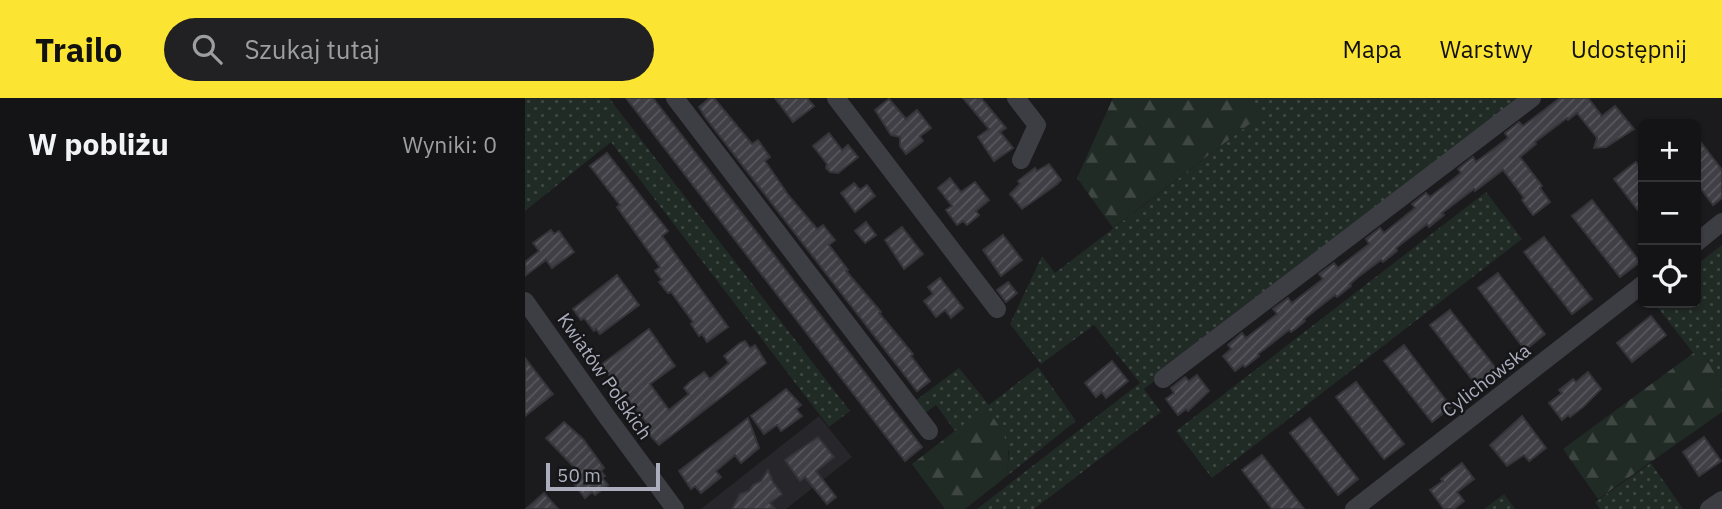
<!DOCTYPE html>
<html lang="pl">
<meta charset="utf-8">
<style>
:root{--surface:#141416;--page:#212123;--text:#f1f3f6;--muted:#9d9ea1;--line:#333335;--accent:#fce432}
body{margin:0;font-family:"IBM Plex Sans",sans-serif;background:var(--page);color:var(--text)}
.controls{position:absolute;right:21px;top:21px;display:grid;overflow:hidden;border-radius:10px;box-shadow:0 2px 5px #0004}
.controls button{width:63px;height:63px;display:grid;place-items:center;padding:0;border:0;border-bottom:2px solid var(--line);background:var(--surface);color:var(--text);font:35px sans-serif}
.scale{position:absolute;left:21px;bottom:18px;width:114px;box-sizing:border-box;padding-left:7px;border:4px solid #acaebd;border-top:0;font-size:19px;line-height:24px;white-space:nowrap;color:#acaebd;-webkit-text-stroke:5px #161518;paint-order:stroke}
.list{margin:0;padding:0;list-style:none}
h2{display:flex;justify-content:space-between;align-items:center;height:91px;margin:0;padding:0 28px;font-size:30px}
h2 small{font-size:23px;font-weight:400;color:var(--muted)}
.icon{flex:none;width:38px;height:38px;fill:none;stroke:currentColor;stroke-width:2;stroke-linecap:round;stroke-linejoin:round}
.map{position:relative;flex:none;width:1197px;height:411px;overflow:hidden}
header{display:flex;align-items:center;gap:42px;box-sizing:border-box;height:98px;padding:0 35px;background:var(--accent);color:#111}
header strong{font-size:33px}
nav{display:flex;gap:38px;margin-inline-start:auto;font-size:24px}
.search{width:490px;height:63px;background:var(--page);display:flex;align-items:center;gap:18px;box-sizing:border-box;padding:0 24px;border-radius:38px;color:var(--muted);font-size:26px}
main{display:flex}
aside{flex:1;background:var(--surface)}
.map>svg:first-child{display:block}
.built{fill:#27262a}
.grass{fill:url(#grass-dots)}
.forest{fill:url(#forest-firs)}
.building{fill:url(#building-hatch);stroke:#353439;stroke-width:2}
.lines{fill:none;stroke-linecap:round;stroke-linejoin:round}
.minor{stroke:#3d3d44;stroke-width:18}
.labels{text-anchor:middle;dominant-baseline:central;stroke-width:5;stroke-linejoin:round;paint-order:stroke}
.street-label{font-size:19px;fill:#acaebd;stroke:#161518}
</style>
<header>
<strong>Trailo</strong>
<div class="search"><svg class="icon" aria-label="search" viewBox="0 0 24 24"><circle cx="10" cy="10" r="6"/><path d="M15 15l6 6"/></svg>Szukaj tutaj</div>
<nav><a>Mapa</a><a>Warstwy</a><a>Udostępnij</a></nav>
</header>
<main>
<aside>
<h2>W pobliżu<small>Wyniki: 0</small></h2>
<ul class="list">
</ul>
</aside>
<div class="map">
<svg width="1197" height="411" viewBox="0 0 1197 411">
<defs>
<pattern id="grass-dots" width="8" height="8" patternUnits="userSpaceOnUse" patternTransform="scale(1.75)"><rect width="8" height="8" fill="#212b25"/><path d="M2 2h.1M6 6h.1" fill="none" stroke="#3f4743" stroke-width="1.8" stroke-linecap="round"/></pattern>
<pattern id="forest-firs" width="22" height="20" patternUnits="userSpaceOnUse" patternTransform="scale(1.75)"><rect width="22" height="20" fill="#212b25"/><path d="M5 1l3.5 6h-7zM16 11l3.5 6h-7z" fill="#3f4743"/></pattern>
<pattern id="building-hatch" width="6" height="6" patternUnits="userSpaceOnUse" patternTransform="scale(1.75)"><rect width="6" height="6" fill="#403f45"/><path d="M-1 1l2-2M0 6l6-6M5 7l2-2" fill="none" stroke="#59585e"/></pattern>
</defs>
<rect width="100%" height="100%" fill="#1b1a1d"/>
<polygon class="built" points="294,318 327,359 261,411 176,411"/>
<g class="grass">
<polygon points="0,0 84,0 325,313 304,329 86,44 0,113"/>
<polygon points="721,0 1000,0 619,291 636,314 509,411 452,411 615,285 569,227 516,266 485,226 517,158 530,175 735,18"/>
<polygon points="961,94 997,141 687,380 651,333"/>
<polygon points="1197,147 1197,284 1175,252 1169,256 1129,205 1171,205 1171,167"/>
<polygon points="513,269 551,323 482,378 484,354 461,310 430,333 411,307 400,315 390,303 434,270 464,307"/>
<polygon points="1126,365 1158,411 1075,411 1070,404"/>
<polygon points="979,396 990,411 959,411"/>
</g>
<g class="forest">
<polygon points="588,0 721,0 735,18 588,130 552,80"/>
<polygon points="1174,251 1197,284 1197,314 1073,401 1038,351"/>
<path d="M 461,309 C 481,338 486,343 482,378 L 440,411 L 420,411 L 387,366 Z"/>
</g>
<g class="building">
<polygon points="101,0 128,0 397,349 380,363"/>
<polygon points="185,0 189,0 227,46 233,42 245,59 240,63 264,98 292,131 298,127 310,142 304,147 323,172 321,173 356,214 354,215 388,256 386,258 405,283 392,293 180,19 174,9"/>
<polygon points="250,0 282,0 289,8 268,24"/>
<polygon points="438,0 456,0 481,30 475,34 488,50 469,63 453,39 464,31"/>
<polygon points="1035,0 1063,0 1077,18 1090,8 1109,31 1081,49 1069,50 1072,40 1052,15 1043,22 1042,20 1010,44 1011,46 995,59 1017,88 1015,90 1025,104 1008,117 997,102 999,100 978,72 950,93 949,91 917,115 919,117 904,129 902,126 871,150 872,153 858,164 856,162 833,179 825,186 826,188 812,199 810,197 802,203 779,221 780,223 773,229 766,234 764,232 733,256 734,258 720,269 718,267 710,273 698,258 706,251 703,247 717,235 721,240 729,234 752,216 748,211 763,200 767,205 798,181 794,176 809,165 813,170 844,146 841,141 855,130 859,135 890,110 887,106 901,95 905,99 936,75 933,71 948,59 951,64 983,40 980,35 994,24 998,28"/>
<polygon points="364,1 381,21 392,12 406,30 395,38 398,43 381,56 375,48 375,39 366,37 350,12"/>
<polygon points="304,35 317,52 323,47 333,59 313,75 305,74 301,70 302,66 288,48"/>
<polygon points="1171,38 1197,72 1197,100 1188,107 1171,84"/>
<polygon points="82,55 143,133 137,138 203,229 182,244 177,236 174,238 166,226 168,224 146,194 143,195 134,184 137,182 130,173 135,169 92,109 95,107 65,68"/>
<polygon points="1111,64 1118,73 1118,119 1089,81"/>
<polygon points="524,66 536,82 531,87 497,111 485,96 495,86 493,83 510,70 512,73"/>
<polygon points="425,80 436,94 450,84 464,102 451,113 454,117 442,127 438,123 432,127 421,112 427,108 413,90"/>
<polygon points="329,85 335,92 342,87 350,98 330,114 316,95"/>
<polygon points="1067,102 1115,164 1095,179 1047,118"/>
<polygon points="341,124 351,137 340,145 330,133"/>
<polygon points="377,129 398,156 379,171 360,142"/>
<polygon points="26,132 29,136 34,133 49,154 27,170 21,162 1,177 0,164 14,153 8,145"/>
<polygon points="478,137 497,162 476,178 458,152"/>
<polygon points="1019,139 1067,201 1047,216 999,154"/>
<polygon points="973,175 1020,236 1000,252 953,190"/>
<polygon points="92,177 114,207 75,236 71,231 69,233 59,220 56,222 48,211"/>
<polygon points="415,180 438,210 426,220 420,212 411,219 399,203 408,196 403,189"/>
<polygon points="483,184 492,195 481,204 472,192"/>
<polygon points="925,212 973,273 953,289 905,227"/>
<polygon points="1126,218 1141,237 1107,264 1092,245"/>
<polygon points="124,231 150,268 125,286 144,312 164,296 159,290 165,284 179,274 185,281 204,265 199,258 215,245 220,243 225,250 230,247 241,265 134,347 119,331 124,328 76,267"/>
<polygon points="879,247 926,309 907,324 859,263"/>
<polygon points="0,260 28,296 0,318"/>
<polygon points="587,263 603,283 581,300 577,294 571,299 560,285"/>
<polygon points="1063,274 1076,291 1058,309 1045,319 1043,317 1037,322 1024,305 1037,295 1034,292 1048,281 1051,284"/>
<polygon points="672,277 684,293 663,313 661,311 653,317 641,301 649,295 646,290 660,279 664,283"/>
<polygon points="831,284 879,346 859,361 811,299"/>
<polygon points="261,291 276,307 271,311 277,318 256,333 252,327 239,336 226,318"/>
<polygon points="997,318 1021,350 1004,363 999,357 982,368 965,347"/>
<polygon points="223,320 234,350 216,365 210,357 191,373 196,379 176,395 170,388 166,391 154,373"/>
<polygon points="785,320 833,381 813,397 765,335"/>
<polygon points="39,324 58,341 79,370 76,373 80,378 77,380 83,387 70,397 67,394 60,400 44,380 53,373 21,340"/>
<polygon points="293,339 309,359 291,373 311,399 302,406 280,379 275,383 260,362"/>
<polygon points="1179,339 1196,363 1174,378 1158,354"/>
<polygon points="737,357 756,381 779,411 747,411 717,372"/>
<polygon points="937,365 949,381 932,394 939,403 929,411 919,411 905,392 918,383 916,381"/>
<polygon points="243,372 248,384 257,396 245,405 250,411 207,411 215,396 224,393 228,387 236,383"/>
<polygon points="19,395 33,411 1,411"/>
</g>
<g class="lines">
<g class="minor">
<polyline points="150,0 404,333"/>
<polyline points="311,0 472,211"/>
<polyline points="491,0 512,27 496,62"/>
<polyline points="1171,145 1197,124"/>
<polyline points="0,203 82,319 150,411"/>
<polyline points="638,281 1007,0"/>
<polyline points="829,411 1118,186"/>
<polyline points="1184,411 1197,402"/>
</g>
</g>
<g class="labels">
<g class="street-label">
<text transform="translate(80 278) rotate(55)">Kwiatów Polskich</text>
<text transform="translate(961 282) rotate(-38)">Cylichowska</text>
</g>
</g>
</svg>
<div class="controls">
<button>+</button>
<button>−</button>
<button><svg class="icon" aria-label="locate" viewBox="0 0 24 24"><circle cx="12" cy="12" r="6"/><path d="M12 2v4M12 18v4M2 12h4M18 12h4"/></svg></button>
</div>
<div class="scale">50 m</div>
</div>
</main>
